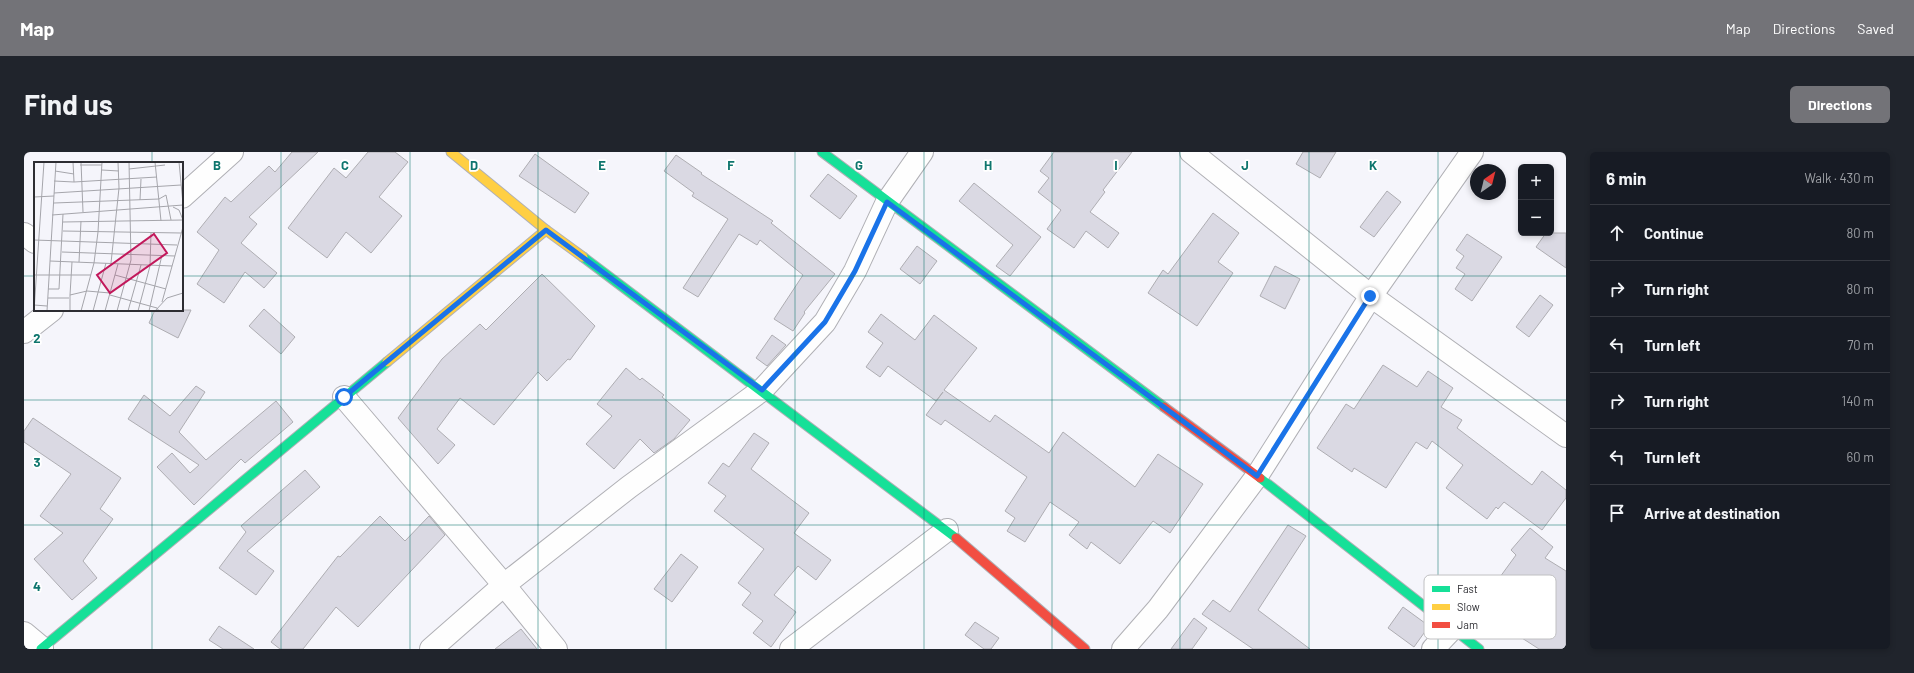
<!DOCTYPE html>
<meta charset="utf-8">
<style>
:root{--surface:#171b24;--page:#20242c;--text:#f1f3f6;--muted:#9ea1a6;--line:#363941;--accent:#737378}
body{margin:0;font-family:Barlow,sans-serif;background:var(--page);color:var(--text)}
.controls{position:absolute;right:12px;top:12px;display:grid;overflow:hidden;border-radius:6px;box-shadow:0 2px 6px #0003}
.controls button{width:36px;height:36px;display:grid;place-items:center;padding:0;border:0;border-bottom:1px solid var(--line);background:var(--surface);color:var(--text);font:20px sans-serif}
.compass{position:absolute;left:1446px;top:12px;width:36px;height:36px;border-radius:50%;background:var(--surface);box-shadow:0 2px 6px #0003;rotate:35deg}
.stop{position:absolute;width:12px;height:12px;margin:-9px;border:3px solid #1a73e8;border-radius:50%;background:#fff}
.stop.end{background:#1a73e8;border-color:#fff;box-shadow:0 1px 4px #0008}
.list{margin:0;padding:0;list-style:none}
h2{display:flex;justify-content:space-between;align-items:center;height:52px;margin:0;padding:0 16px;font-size:17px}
h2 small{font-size:13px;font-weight:400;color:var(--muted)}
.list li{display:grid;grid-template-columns:26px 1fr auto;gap:12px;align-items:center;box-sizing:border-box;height:56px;padding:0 16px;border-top:1px solid var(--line)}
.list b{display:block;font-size:15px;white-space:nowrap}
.list em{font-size:13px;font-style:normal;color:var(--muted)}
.icon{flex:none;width:22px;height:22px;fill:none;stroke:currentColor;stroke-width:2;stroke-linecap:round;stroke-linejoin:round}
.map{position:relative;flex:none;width:1542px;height:497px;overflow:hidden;border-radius:6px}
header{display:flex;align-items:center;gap:24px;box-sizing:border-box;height:56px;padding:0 20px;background:var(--accent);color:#fff}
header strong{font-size:19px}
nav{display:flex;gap:22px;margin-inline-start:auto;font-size:14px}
.intro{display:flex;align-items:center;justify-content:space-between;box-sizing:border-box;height:96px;padding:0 24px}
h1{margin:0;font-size:28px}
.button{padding:10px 18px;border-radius:6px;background:var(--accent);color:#fff;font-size:14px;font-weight:700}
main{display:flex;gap:24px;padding:0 24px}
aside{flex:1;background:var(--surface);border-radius:6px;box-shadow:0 2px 6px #0003}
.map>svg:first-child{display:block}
.building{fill:#dad9e3;stroke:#aeadb2}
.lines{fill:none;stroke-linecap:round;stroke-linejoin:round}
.street-casing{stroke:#b0b0b5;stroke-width:24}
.fast-casing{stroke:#b0b0b5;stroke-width:11}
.slow-casing{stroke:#b0b0b5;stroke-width:11}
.jam-casing{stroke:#b0b0b5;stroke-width:11}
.street{stroke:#fefefe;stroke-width:22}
.fast{stroke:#16e098;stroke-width:9}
.slow{stroke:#ffcf43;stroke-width:9}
.jam{stroke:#f24e42;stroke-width:9}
.route{stroke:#1a73e8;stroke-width:5}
.grid{fill:none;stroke:#0f766e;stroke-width:1;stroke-opacity:0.55}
.inset-road{fill:none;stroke:#a5a5ab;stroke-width:1}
.view{fill:#c2185b;fill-opacity:0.15;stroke:#c2185b;stroke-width:2}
.inset-edge{fill:none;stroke:#2d2d32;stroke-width:2}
.key{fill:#fff;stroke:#c0c0c2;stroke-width:1}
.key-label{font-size:11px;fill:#2d2d32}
.grid-label{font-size:13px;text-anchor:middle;font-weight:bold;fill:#0f766e;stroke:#fff;stroke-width:3.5;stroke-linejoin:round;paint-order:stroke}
</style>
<header>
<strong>Map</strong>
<nav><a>Map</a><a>Directions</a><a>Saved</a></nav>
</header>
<div class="intro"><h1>Find us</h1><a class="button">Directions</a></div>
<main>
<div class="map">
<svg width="1542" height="497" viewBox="0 0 1542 497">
<rect width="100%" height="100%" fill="#f5f5fb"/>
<g class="building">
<polygon points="268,0 294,0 225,65 233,72 217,91 253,121 240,136 221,120 200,151 173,132 195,98 173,80 201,45 207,50 245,14 251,20"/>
<polygon points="344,0 371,0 384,10 355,45 378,64 347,101 322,80 303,106 264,76 310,16 322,26"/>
<polygon points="1030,0 1108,0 1079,38 1081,40 1066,60 1095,81 1084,96 1062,79 1050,96 1023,77 1037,58 1014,40 1025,26 1016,19"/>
<polygon points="1279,0 1312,0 1296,26 1272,12"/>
<polygon points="511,2 565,41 551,61 495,24"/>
<polygon points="652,3 678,21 677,22 749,69 747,71 811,122 780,160 781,161 769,179 750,167 779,123 736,88 733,93 715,82 674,145 659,136 704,67 668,44 670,41 640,19"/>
<polygon points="804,22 833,44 816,67 786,44"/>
<polygon points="950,31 1017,85 986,124 972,114 989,93 935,49"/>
<polygon points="1363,39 1377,50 1350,85 1336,75"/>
<polygon points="1189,61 1215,81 1194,110 1209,121 1173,174 1124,141 1139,118 1144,122"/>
<polygon points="1522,81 1542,81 1542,116 1512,95"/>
<polygon points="1443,82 1478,105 1448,149 1431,137 1441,122 1432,116 1440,104 1432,98"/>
<polygon points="893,94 913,109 896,132 876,117"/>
<polygon points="1251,114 1276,127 1261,157 1236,144"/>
<polygon points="518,122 571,174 546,208 544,207 523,229 514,220 470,273 436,246 413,277 431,293 414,312 374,266 418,207 456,172 462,178"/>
<polygon points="1516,143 1529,153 1505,185 1492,175"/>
<polygon points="240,157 271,185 257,202 225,174"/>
<polygon points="131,158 167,158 154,186 125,171"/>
<polygon points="857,162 891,188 910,163 953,196 920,238 966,270 971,263 1025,301 1039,280 1111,335 1134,302 1179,332 1146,381 1129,369 1096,412 1067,390 1063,397 1045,383 1055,370 1026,350 1001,390 983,379 991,366 981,359 1003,325 921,268 917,273 902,263 919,240 912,249 864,214 856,225 842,215 859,191 844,180"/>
<polygon points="748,183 762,193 743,214 732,206"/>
<polygon points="1359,213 1393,235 1404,219 1429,236 1417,255 1438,268 1433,276 1508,333 1518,319 1542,338 1542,346 1518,378 1480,350 1474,357 1472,355 1463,367 1422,336 1439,313 1408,289 1403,297 1392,290 1362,336 1330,316 1328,320 1293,296 1322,252 1330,257"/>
<polygon points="602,216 616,228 618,226 640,243 638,245 666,268 650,287 630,301 616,287 590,317 562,292 588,264 573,252"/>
<polygon points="172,234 181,240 155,280 182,308 252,249 269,270 221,311 217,307 170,353 133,315 148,301 166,321 175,313 104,267 120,243 146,264"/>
<polygon points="9,266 97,326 76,357 89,367 59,409 73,426 48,448 10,407 39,381 16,364 47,322 0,290 0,279"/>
<polygon points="730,281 745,291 727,317 785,361 770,381 807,408 792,428 774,414 750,443 772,460 747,495 729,481 739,469 718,453 727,441 714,431 740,397 690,359 702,344 684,331 699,311 705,315"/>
<polygon points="281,318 296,335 223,399 250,419 232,443 195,416 222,380 217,374"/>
<polygon points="356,364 381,389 405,364 421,383 334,475 312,455 279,497 256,497 247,490 314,404 316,405"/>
<polygon points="1264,373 1282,384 1234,458 1286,497 1229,497 1178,462 1189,448 1206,460"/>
<polygon points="1506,376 1529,395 1521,406 1542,419 1542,497 1515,497 1487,479 1501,459 1468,436 1492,403 1487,398"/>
<polygon points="657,402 674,415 648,450 630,437"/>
<polygon points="1379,455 1405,474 1390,495 1364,476"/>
<polygon points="1170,466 1183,476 1168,497 1147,497"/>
<polygon points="951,470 975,486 967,497 960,497 941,483"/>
<polygon points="195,474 230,497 199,497 185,488"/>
<polygon points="497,477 513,497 471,497"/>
</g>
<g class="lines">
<g class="street-casing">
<g id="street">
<polyline points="1167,0 1347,144 1542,284"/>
<polyline points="158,45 208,0"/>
<polyline points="0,82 11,90"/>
<polyline points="0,180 28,158"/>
<polyline points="320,245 480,433 532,497"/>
<polyline points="0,481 18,496"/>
<polyline points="407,497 480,433 605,335 738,238 801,170 831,119 863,50 898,0"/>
<polyline points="767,497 923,378"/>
<polyline points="1099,497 1134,457 1233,324 1347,144 1448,0"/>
<polyline points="1409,497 1428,477"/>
</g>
</g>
<g class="fast-casing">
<g id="fast">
<polyline points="798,0 1140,255"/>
<polyline points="559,105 932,386"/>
<polyline points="1236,326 1455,497"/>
<polyline points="17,497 363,210"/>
</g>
</g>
<g class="slow-casing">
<g id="slow">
<polyline points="427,0 522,78 559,105"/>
<polyline points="363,210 522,78"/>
</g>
</g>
<g class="jam-casing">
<g id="jam">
<polyline points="1140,255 1236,326"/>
<polyline points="932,386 1061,497"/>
</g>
</g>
<use href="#street" class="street"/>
<use href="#fast" class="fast"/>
<use href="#slow" class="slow"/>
<use href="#jam" class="jam"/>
</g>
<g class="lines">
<polyline class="route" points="320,245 522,78 738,238 801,170 831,119 863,50 1233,324 1346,144"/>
</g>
<path class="grid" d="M 128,0 L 128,11M 257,0 L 257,497M 386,0 L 386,497M 514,0 L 514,497M 642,0 L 642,497M 771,0 L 771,497M 900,0 L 900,497M 1028,0 L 1028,497M 1156,0 L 1156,497M 1285,0 L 1285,497M 1414,0 L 1414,497M 0,124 L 11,124M 158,124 L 1542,124M 128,158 L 128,497M 0,248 L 1542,248M 0,373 L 1542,373"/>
<g transform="translate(10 10)">
<rect width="149" height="149" fill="#f5f5fb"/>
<path class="inset-road" d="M 39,0 L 40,20 L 123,15M 47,0 L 49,50M 121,0 L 127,59M 145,0 L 149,42M 46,3 L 68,3M 95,7 L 131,3M 68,8 L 85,9M 21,9 L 40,12M 20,19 L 40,20M 20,31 L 147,23M 132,33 L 137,58M 0,35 L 20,34M 106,38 L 107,17M 20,41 L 125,37 L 132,33M 139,45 L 145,48 L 149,58M 18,53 L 149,43M 29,60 L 149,58M 29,69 L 147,71M 0,78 L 143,83M 28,90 L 141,94M 16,99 L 138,104M 45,100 L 47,59M 77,101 L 85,26 L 84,0M 0,113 L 57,113M 81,113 L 132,127M 14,127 L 25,127 L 29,52M 36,133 L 38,100M 76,133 L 123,146 L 125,149M 14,136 L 35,136M 128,140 L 149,65M 0,143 L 13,144M 0,149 L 10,0M 13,149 L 22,0M 36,149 L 36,133 L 53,129 L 76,131M 47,149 L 60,101 L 64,70 L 68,0M 59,149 L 72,101M 71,149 L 84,102M 83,149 L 97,98 L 95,0M 94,149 L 107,103M 104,149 L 116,104 L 117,71M 115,149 L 128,93M 121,149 L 133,136 L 149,131"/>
<path class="view" d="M 120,72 L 133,91 L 76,131 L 63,113 Z"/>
<rect width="149" height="149" class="inset-edge"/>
</g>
<rect x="1400" y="423" width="132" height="64" rx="6" class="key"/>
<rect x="1408" y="434" width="18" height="6" fill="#16e098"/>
<rect x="1408" y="452" width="18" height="6" fill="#ffcf43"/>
<rect x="1408" y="470" width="18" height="6" fill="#f24e42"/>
<g class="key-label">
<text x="1433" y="441">Fast</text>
<text x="1433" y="459">Slow</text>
<text x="1433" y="477">Jam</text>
</g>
<g class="grid-label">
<text x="193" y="18">B</text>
<text x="321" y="18">C</text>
<text x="450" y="18">D</text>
<text x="578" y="18">E</text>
<text x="707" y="18">F</text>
<text x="835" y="18">G</text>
<text x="964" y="18">H</text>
<text x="1092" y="18">I</text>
<text x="1221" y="18">J</text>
<text x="1349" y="18">K</text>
<text x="13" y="191">2</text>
<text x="13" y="315">3</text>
<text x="13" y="439">4</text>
</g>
</svg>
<div class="controls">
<button>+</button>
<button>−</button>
</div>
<svg class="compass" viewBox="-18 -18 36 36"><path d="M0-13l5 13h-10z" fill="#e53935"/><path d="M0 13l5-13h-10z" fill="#9ea1a6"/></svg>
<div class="stop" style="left:320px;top:245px"></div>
<div class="stop end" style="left:1346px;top:144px"></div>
</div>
<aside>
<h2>6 min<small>Walk · 430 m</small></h2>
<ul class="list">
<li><svg class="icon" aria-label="ahead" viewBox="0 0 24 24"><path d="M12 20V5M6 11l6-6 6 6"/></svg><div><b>Continue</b></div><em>80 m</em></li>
<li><svg class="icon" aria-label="right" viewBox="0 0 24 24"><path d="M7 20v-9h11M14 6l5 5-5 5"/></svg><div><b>Turn right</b></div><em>80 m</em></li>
<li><svg class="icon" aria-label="left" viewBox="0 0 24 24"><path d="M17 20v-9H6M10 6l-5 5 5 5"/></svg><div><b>Turn left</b></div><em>70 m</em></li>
<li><svg class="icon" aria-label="right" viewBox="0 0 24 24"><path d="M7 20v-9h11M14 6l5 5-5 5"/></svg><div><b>Turn right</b></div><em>140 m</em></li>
<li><svg class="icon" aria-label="left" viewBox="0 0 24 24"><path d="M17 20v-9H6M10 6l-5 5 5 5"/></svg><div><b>Turn left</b></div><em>60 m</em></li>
<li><svg class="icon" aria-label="arrive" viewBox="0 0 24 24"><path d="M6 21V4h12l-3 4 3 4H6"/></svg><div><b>Arrive at destination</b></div></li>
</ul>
</aside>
</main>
